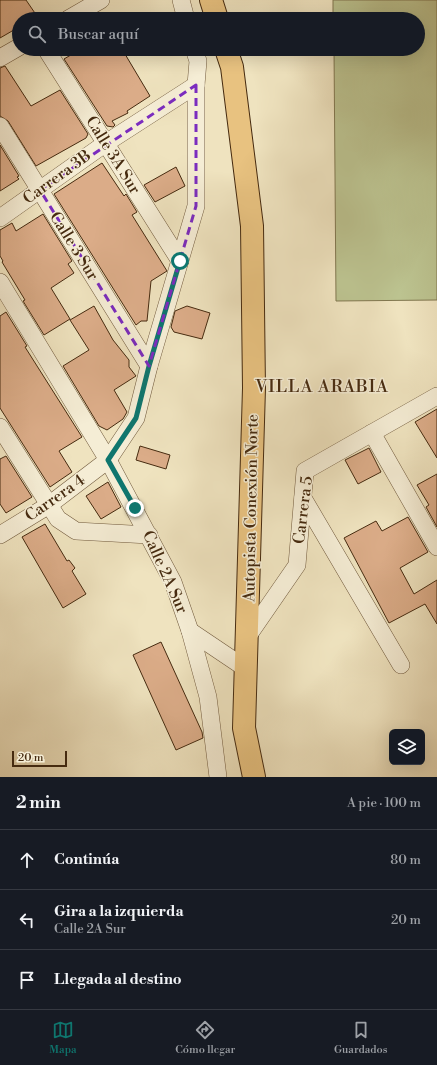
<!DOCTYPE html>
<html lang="es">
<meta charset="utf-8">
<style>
:root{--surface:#171b24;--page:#242831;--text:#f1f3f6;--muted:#9ea1a6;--line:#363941;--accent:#0f766e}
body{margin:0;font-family:"Libre Bodoni",serif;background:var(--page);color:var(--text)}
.controls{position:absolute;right:12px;bottom:12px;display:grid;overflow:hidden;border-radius:6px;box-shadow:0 4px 16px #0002}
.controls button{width:36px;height:36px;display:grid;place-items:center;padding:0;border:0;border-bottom:1px solid var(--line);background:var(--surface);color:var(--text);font:20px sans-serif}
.scale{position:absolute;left:12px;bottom:10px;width:55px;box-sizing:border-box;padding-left:4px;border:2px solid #462b10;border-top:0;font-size:11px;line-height:14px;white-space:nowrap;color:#462b10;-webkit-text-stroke:3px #f5edd5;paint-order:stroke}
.stop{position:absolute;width:12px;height:12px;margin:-9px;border:3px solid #0f766e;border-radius:50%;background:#fff}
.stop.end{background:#0f766e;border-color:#fff;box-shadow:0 1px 4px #0008}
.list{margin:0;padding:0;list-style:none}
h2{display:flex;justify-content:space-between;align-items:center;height:52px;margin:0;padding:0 16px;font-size:17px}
h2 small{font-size:13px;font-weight:400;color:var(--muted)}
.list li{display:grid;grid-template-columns:26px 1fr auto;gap:12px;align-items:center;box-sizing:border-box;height:60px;padding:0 16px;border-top:1px solid var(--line)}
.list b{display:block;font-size:15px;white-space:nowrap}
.list p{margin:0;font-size:13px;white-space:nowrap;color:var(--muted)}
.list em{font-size:13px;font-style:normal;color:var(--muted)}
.icon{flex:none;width:22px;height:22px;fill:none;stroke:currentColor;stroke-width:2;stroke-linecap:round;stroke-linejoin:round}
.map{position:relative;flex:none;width:437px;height:777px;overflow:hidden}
.search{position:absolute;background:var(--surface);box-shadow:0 4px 16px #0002;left:12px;right:12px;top:12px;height:44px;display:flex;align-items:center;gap:10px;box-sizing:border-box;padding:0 14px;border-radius:22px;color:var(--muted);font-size:15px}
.sheet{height:232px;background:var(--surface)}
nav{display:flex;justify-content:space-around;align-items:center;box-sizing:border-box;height:56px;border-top:1px solid var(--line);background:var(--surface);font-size:11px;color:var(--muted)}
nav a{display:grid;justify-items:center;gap:2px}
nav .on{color:var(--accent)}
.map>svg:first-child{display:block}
.green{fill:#bcc390;stroke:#817750}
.building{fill:#dbac88;stroke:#462b10}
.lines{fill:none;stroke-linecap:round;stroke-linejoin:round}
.street-casing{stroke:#70593c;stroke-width:18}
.highway-casing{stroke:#462b10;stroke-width:24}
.street{stroke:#f5edd5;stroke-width:17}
.highway{stroke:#e8c280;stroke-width:22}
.route{stroke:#0f766e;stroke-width:5}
.marked{fill:none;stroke:#7b2cbf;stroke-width:3;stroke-dasharray:8 5;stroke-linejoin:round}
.labels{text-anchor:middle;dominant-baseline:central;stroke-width:3;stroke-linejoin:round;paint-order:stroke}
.street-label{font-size:16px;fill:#462b10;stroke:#f5edd5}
.neighbourhood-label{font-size:17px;letter-spacing:1px;fill:#462b10;stroke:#f5edd5}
</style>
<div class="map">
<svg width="437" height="777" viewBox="0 0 437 777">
<rect width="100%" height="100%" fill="#efe3bf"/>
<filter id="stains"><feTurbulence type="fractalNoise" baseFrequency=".005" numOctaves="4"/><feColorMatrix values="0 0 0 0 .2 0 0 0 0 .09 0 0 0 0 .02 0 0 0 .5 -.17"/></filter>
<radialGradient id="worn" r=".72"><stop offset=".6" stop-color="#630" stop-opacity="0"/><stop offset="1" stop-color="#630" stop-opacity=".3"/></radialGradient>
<polygon class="green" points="333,0 437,0 437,300 336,301 334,49 418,49 418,19 333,19"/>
<g class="building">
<polygon points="0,0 26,0 39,19 19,19 19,27 0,38"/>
<polygon points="81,49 122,49 150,96 127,111 128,113 112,121 115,125 113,127 107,126 64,59"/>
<polygon points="5,66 31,106 60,90 88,134 86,138 36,166 8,121 0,116 0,68"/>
<polygon points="0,145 19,176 17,177 19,179 0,191"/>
<polygon points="102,163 124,196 126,194 137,212 132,215 167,271 151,281 147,321 141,321 136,325 54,194"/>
<polygon points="176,167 185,186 155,202 144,185"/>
<polygon points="43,214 72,261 68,264 74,273 51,288 70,319 44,335 23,301 25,300 2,262 3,261 0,256 0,230 12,223 16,231"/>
<polygon points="94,306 113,340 129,360 129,367 136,376 114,390 127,412 123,419 107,430 99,426 63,366 89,350 70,320"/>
<polygon points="187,306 210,313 202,339 174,332 171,327 175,311"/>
<polygon points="6,312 27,346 25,347 82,437 59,451 72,472 50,487 0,408 0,316"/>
<polygon points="437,409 437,458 415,422"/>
<polygon points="140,446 170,455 166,469 136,460"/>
<polygon points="369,448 381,472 358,484 345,460"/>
<polygon points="6,456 32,497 6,513 0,504 0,459"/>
<polygon points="437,474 437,527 426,507 429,505 417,485"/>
<polygon points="108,482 121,507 101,519 86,496"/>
<polygon points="408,517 428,552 400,568 414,594 437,580 437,624 425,604 389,623 344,538 376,521 382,531"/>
<polygon points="45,524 67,561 69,560 75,568 72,571 86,594 63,608 22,537"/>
<polygon points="161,642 202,732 203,738 176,750 133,655"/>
</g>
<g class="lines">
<g class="street-casing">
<g id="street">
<polyline points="181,0 186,19"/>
<polyline points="68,19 101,0"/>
<polyline points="46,49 180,261"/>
<polyline points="0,58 19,47"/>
<polyline points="0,126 149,366"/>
<polyline points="0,218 106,143 196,85"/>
<polyline points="0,282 108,460 173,582 190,631 208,697 218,777"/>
<polyline points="0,427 58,519 76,531 149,535"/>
<polyline points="372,433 437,547"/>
<polyline points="303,498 401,665"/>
<polyline points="0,535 49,505 108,460 136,418 149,366 196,206 196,85 198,61 194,49"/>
<polyline points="190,631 245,668"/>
<polyline points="248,636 297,565 305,471 437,396"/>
</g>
</g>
<g class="highway-casing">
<g id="highway">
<polyline points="211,0 217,19"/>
<polyline points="226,49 232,67 252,226 254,388 244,728 254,777"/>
</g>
</g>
<use href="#street" class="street"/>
<use href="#highway" class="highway"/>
</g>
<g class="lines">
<polyline class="route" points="135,508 108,460 136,418 149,366 180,261"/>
</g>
<path class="marked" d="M 196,85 L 196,206 L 149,366 L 40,190 Z"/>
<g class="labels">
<g class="street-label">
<text transform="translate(113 155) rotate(58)">Calle 3A Sur</text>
<text transform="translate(57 177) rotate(-36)">Carrera 3B</text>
<text transform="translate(74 246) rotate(58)">Calle 3 Sur</text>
<text transform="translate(55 498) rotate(-35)">Carrera 4</text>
<text transform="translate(251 508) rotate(-89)">Autopista Conexión Norte</text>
<text transform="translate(303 510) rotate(-83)">Carrera 5</text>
<text transform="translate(165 572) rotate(66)">Calle 2A Sur</text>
</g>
<g class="neighbourhood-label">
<text x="322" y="387">VILLA ARABIA</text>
</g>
</g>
<rect width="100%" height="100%" filter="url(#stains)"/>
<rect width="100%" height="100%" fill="url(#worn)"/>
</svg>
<div class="controls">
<button><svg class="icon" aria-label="layers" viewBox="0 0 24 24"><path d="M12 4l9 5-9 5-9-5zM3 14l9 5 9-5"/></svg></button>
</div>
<div class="scale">20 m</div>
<div class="stop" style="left:180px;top:261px"></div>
<div class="stop end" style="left:135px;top:508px"></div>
<div class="search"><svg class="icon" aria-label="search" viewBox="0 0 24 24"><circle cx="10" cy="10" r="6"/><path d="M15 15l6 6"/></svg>Buscar aquí</div>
</div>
<section class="sheet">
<h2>2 min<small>A pie · 100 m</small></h2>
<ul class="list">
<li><svg class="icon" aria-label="ahead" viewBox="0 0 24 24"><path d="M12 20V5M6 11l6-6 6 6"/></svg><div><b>Continúa</b></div><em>80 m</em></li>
<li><svg class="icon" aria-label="left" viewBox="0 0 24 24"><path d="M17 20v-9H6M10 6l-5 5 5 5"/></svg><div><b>Gira a la izquierda</b><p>Calle 2A Sur</p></div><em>20 m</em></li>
<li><svg class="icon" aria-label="arrive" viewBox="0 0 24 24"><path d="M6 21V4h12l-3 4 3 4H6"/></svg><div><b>Llegada al destino</b></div></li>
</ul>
</section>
<nav>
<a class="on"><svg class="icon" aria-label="map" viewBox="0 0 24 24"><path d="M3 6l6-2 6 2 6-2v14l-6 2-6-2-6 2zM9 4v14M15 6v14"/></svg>Mapa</a>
<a><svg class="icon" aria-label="directions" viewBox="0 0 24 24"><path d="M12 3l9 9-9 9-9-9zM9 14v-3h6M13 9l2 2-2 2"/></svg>Cómo llegar</a>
<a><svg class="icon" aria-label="saved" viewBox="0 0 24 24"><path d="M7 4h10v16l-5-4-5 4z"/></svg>Guardados</a>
</nav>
